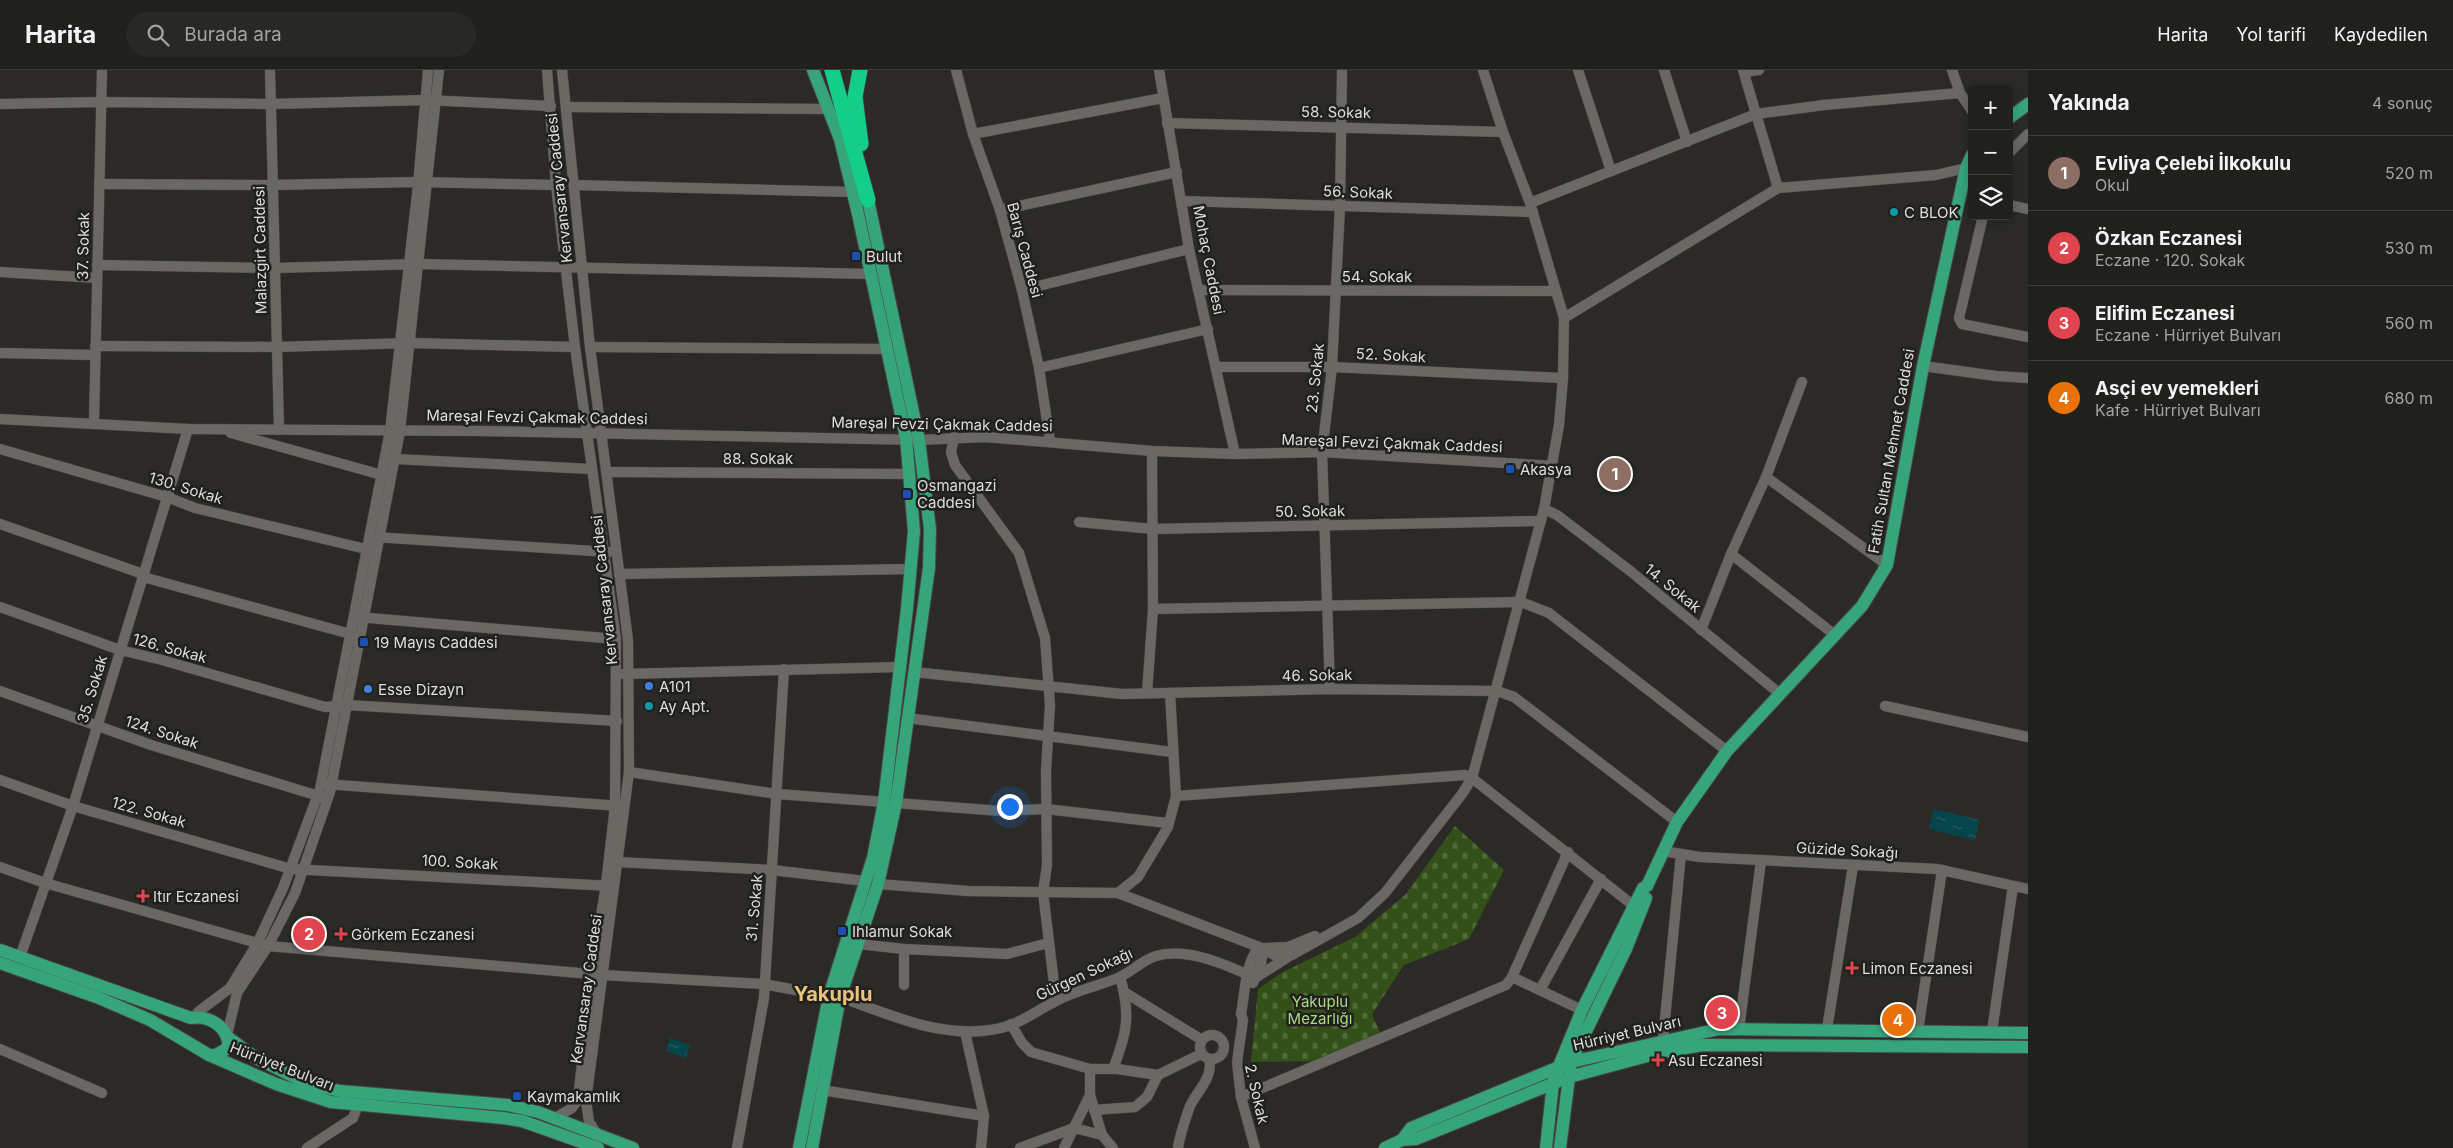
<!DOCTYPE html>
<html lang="tr">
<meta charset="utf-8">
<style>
:root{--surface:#20201c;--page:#282825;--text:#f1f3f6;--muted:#a2a3a3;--line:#3d3e3b;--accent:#d93025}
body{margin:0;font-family:Inter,sans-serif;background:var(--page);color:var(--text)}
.controls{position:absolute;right:15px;top:15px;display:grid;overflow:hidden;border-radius:5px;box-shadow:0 2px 12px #0003}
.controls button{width:45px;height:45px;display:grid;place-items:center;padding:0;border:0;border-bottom:1px solid var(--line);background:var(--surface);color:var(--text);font:25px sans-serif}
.you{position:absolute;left:1009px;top:736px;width:18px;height:18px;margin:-12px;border:4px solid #fff;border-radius:50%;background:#1a73e8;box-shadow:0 0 0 8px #1a73e833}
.badge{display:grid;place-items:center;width:32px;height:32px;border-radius:50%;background:var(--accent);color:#fff;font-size:16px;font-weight:700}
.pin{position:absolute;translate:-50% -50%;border:2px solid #fff;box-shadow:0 1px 5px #0006}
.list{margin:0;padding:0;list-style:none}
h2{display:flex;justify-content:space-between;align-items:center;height:65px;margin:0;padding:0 20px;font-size:21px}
h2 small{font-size:16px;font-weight:400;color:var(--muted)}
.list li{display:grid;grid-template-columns:32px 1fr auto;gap:15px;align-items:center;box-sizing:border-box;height:75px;padding:0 20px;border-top:1px solid var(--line)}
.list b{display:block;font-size:19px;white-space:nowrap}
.list p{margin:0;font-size:16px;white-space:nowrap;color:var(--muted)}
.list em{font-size:16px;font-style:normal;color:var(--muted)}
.icon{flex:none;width:28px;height:28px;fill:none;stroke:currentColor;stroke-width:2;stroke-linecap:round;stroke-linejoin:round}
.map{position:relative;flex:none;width:2028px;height:1078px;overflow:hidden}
header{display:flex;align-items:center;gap:30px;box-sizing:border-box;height:70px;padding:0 25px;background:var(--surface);border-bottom:1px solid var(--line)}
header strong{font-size:24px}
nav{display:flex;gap:28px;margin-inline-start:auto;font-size:18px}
.search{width:350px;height:45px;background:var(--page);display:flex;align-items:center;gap:12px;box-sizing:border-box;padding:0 18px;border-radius:28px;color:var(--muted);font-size:19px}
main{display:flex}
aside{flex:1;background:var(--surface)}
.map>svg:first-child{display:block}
.cemetery{fill:url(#cemetery-stones)}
.water{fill:url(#water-ripples)}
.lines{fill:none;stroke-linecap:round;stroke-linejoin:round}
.minor-casing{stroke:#494744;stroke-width:11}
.major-casing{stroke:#494744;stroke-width:14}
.highway-casing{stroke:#494744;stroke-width:16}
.minor{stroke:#6a6863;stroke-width:10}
.major{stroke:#36a57a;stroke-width:12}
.highway{stroke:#14cd89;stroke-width:15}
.culture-dot{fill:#0f9aa8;stroke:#21201c;stroke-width:2}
.transit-dot{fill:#1a4fb4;stroke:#21201c;stroke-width:2}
.shop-dot{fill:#3f7fe0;stroke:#21201c;stroke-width:2}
.health-dot{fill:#e0444e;stroke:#21201c;stroke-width:2}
.labels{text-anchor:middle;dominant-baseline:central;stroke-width:5;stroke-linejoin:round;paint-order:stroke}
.street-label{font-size:15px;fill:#dfdedb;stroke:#21201c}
.poi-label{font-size:15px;fill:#dfdedb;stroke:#21201c;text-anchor:start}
.park-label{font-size:15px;fill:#a9db83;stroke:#21201c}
.district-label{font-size:20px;font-weight:bold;fill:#eac37c;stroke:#21201c}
</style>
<header>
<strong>Harita</strong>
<div class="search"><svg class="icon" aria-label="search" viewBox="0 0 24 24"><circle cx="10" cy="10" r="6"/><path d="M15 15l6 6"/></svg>Burada ara</div>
<nav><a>Harita</a><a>Yol tarifi</a><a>Kaydedilen</a></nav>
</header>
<main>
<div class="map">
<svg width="2028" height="1078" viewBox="0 0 2028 1078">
<defs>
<pattern id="cemetery-stones" width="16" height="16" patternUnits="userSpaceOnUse" patternTransform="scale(1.25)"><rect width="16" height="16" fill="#325017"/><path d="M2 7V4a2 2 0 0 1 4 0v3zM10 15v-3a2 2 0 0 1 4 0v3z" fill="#4f6938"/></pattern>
<pattern id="water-ripples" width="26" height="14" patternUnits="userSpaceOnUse" patternTransform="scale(1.25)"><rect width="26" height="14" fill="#07454c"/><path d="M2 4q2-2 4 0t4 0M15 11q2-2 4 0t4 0" fill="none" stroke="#2b5f65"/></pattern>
</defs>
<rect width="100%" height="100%" fill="#2b2a26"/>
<polygon class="cemetery" points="1455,756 1504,800 1469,869 1404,895 1372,944 1381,965 1326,991 1251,992 1258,919 1281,903 1355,867 1405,825"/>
<g class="water">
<polygon points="1934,739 1979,750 1975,770 1929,759"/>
<polygon points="670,968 690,975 686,988 666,981"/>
</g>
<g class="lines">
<g class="minor-casing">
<g id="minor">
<polyline points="270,0 279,359"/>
<polyline points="547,0 556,115 575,277 616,569 615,736 606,814 592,904 578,1029 572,1038 555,1048"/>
<polyline points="562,0 590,277 628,570 629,702 586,1031 589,1052 597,1064"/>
<polyline points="956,0 973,64 1000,140 1022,220 1039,298 1050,371"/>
<polyline points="1159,0 1189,179 1235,384"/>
<polyline points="1578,0 1611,101"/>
<polyline points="1664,0 1687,72"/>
<polyline points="1743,0 1778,118"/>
<polyline points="1952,0 1960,23 1972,41"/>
<polyline points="1744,2 1759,0"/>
<polyline points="0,34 101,32 271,34 426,30 551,36"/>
<polyline points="566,37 829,39"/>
<polyline points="1167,53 1503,62"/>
<polyline points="973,64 1163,28"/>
<polyline points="2009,83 2028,64"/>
<polyline points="99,114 273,115 418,112 556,115"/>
<polyline points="574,115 853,122"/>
<polyline points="1182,131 1533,142"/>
<polyline points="1530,133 1756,44 1824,35 1960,23"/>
<polyline points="2009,135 2028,139"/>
<polyline points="1000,140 1177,102"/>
<polyline points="1983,146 1959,248 1962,254 2028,267"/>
<polyline points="97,195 274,198 419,194 871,204"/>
<polyline points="0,202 97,208"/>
<polyline points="1022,220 1189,179"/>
<polyline points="1198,220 1556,221"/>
<polyline points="1564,248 1778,118 1936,105 1966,98"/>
<polyline points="95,276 277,277 410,273 575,277"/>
<polyline points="590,277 887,279"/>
<polyline points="0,283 95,285"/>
<polyline points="1923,296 1996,306 2028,308"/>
<polyline points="1217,297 1332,297 1563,308"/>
<polyline points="1039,298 1208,259"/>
<polyline points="0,349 188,359 481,361 919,370 985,367 1152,381 1235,384 1322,382 1553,396"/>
<polyline points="94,352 102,0"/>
<polyline points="231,363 382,405"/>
<polyline points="954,367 951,382 955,395 1019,483 1045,568 1050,635 1046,701 1047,795 1043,822 1056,930"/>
<polyline points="0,379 167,427 195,438 370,480"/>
<polyline points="395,389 591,399"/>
<polyline points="606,402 910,404"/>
<polyline points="1766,407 1887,495"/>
<polyline points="1544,439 1557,445 1629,500 1780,624"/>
<polyline points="1079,452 1153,459 1541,451"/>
<polyline points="0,454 143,504"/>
<polyline points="374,467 609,482"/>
<polyline points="1731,484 1766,407 1802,312"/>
<polyline points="619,504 911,499"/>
<polyline points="143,507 354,565"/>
<polyline points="0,537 120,580 162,590 325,637 347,635 617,651"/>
<polyline points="1153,539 1521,532 1549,543 1727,681"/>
<polyline points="357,547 616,569"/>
<polyline points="1701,560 1731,484 1835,565"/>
<polyline points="914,602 1122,624 1330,619 1497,621 1514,627 1677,752"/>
<polyline points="623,604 899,597"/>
<polyline points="1330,619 1322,382 1332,297 1340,136 1342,0"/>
<polyline points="0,621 151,675 322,727"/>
<polyline points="1147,623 1153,539 1152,381"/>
<polyline points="1170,623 1176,726"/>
<polyline points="1885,636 2028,667"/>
<polyline points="907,648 1172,682"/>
<polyline points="629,702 777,724 884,732"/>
<polyline points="0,710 73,736 291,799 611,816"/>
<polyline points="325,714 620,736"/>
<polyline points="896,733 1001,741 1046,739 1167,753"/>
<polyline points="1662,781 1700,787 1937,799 2028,819"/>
<polyline points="617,792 772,800 865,811"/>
<polyline points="0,797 45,813 268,876 602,905 763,914 829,926"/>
<polyline points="878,814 968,821 1118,823 1138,807 1168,757 1176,726 1465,705 1472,708 1634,836"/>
<polyline points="1118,823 1259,877 1276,886 1292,885 1358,848 1385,823 1462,724 1472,708 1544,439 1559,355 1563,308 1564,248 1530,133 1503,62 1483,0"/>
<polyline points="858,874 904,879 1007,884 1048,873"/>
<polyline points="1264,878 1288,877 1315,866"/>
<polyline points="20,887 73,736 188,359"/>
<polyline points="1512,907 1582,940"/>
<polyline points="1255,908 1288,887"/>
<path d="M 1253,913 C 1257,903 1267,887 1259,877"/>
<polyline points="904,915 904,879"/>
<polyline points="1540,920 1601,809"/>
<polyline points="1124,922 1202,970"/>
<path d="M 840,927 C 888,944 939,968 990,960 C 1019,956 1032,943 1056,931 C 1076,920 1099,916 1120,907 C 1132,901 1143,890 1156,886 C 1187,877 1227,895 1255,908"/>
<polyline points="195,947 198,942 230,918 257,874 283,818 320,719 390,361 418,115 428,0"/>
<polyline points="1011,954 1022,973 1031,982 1090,999 1090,1025 1102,1065"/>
<polyline points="1739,959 1761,791"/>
<polyline points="1827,959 1853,796"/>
<polyline points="1918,961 1942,800"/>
<polyline points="1992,961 2013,816"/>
<polyline points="965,962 984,1046 981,1078"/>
<circle cx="1212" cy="977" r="12"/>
<polyline points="227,965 237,923 268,876 295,823 330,722 400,361 439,0"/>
<polyline points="1663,970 1681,784"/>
<polyline points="0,979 102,1023"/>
<polyline points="1090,999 1117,999 1158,1005"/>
<path d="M 1113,999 C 1127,963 1131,945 1120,907"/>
<polyline points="822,1020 984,1046"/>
<polyline points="1241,1027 1506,915 1512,907 1568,782"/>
<polyline points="1094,1040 1135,1037 1147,1027 1158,1005 1201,984"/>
<polyline points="1074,1058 1102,1065 1113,1078"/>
<polyline points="307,1078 353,1048 358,1035"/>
<polyline points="737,1078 764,928 784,599"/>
<polyline points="1020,1078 1074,1058"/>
<polyline points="1064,1078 1090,1025"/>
<path d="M 1178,1078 C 1180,1064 1185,1050 1190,1036 C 1197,1021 1214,1007 1209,989"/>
<path d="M 1255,1078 L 1241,1027 L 1237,992 L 1243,950 L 1241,944 C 1245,924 1245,893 1259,877"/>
</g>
</g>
<g class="major-casing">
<g id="major">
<polyline points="2009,48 2028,34"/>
<path d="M 0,880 L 191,948 C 210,945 230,958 228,978 L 216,985 L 209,985"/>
<polyline points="0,893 99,928 150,950 209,985 276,1014 331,1032 503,1048 522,1051 598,1078"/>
<polyline points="229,968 256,988 309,1014 340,1021 508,1035 538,1042 633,1078"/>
<polyline points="1402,1070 1411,1058 1571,992 1719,959 2028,963"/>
<polyline points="799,1078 829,926 873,788 884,732 907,539 914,461 906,368 858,144 840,69 813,0"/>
<polyline points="812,1078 840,927 878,814 896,733 929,498 930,459 919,370 868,130"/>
<polyline points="1385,1078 1402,1070 1416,1069 1569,1007 1662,982 1703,975 2028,977"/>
<polyline points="1546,1078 1553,1013 1559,996 1582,940 1643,818 1647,816 1677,752 1727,681 1862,536 1887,495 1923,296 1966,98 1972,85"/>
<polyline points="1560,1078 1571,992 1626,879 1646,828"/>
</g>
</g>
<g class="highway-casing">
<g id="highway">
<polyline points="832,0 868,130"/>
<polyline points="860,0 855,27 861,74"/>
</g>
</g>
<use href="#minor" class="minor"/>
<use href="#major" class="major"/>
<use href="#highway" class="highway"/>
</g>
<g class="culture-dot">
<circle cx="1894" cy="142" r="5"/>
<circle cx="649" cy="636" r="5"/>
</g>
<g class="transit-dot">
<rect x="851" y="181" width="10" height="10" rx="2.5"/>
<rect x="1505" y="394" width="10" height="10" rx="2.5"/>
<rect x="902" y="419" width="10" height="10" rx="2.5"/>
<rect x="359" y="567" width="10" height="10" rx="2.5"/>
<rect x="837" y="856" width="10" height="10" rx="2.5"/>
<rect x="512" y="1021" width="10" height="10" rx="2.5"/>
</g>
<g class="shop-dot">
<circle cx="649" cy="616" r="5"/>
<circle cx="368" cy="619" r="5"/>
</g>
<g class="health-dot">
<path d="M140.5 818.5h5v5h5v5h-5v5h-5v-5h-5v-5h5z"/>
<path d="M338.5 856.5h5v5h5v5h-5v5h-5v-5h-5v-5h5z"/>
<path d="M1849.5 890.5h5v5h5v5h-5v5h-5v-5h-5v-5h5z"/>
<path d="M1655.5 982.5h5v5h5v5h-5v5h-5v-5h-5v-5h5z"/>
</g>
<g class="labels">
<g class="street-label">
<text transform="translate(1336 42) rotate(1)">58. Sokak</text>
<text transform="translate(559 118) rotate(-96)">Kervansaray Caddesi</text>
<text transform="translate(1358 122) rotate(2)">56. Sokak</text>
<text transform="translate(83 176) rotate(-89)">37. Sokak</text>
<text transform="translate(260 180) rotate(-91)">Malazgirt Caddesi</text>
<text transform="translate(1025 180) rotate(75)">Barış Caddesi</text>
<text transform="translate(1209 190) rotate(79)">Mohaç Caddesi</text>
<text x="1377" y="206">54. Sokak</text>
<text transform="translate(1391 285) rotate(3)">52. Sokak</text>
<text transform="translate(1315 308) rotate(-84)">23. Sokak</text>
<text transform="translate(537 347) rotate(1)">Mareşal Fevzi Çakmak Caddesi</text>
<text transform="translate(942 354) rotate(1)">Mareşal Fevzi Çakmak Caddesi</text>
<text transform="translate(1392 373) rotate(2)">Mareşal Fevzi Çakmak Caddesi</text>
<text transform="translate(1891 381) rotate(-80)">Fatih Sultan Mehmet Caddesi</text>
<text x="758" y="388">88. Sokak</text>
<text transform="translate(186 418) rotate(17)">130. Sokak</text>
<text transform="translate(1310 441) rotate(-1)">50. Sokak</text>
<text transform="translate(1673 518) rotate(39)">14. Sokak</text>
<text transform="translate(604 520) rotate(-96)">Kervansaray Caddesi</text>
<text transform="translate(170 578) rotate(15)">126. Sokak</text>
<text transform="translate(1317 605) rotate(-1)">46. Sokak</text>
<text transform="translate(92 619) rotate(-73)">35. Sokak</text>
<text transform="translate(162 662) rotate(18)">124. Sokak</text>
<text transform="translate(149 742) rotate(16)">122. Sokak</text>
<text transform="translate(1847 780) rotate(3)">Güzide Sokağı</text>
<text transform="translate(460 792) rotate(3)">100. Sokak</text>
<text transform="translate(754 838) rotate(-85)">31. Sokak</text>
<text transform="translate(1084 904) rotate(-25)">Gürgen Sokağı</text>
<text transform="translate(586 919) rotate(-82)">Kervansaray Caddesi</text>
<text transform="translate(1627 963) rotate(-13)">Hürriyet Bulvarı</text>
<text transform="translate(282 996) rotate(21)">Hürriyet Bulvarı</text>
<text transform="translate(1257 1024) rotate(77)">2. Sokak</text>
</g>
<g class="poi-label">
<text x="1904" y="142">C BLOK</text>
<text x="866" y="186">Bulut</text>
<text x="1520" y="399">Akasya</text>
<text x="917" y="415">Osmangazi<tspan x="917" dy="17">Caddesi</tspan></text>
<text x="374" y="572">19 Mayıs Caddesi</text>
<text x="659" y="616">A101</text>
<text x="378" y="619">Esse Dizayn</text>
<text x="659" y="636">Ay Apt.</text>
<text x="153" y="826">Itır Eczanesi</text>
<text x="852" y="861">Ihlamur Sokak</text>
<text x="351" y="864">Görkem Eczanesi</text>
<text x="1862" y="898">Limon Eczanesi</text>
<text x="1668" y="990">Asu Eczanesi</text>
<text x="527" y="1026">Kaymakamlık</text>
</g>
<g class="park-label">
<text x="1320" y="931">Yakuplu<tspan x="1320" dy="17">Mezarlığı</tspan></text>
</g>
<g class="district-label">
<text x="833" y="924">Yakuplu</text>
</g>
</g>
</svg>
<div class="controls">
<button>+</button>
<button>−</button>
<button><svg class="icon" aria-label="layers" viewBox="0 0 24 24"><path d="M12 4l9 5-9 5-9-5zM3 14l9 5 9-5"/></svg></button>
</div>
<div class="you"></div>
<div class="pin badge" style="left:1615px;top:404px;background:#8d6e63">1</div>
<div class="pin badge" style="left:309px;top:864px;background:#e0444e">2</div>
<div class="pin badge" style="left:1722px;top:943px;background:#e0444e">3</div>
<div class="pin badge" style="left:1898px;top:950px;background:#e8710a">4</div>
</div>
<aside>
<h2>Yakında<small>4 sonuç</small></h2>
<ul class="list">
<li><span class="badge" style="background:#8d6e63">1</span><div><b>Evliya Çelebi İlkokulu</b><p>Okul</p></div><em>520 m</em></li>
<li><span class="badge" style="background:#e0444e">2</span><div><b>Özkan Eczanesi</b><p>Eczane · 120. Sokak</p></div><em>530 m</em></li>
<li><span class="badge" style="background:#e0444e">3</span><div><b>Elifim Eczanesi</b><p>Eczane · Hürriyet Bulvarı</p></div><em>560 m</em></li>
<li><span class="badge" style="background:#e8710a">4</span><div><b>Asçi ev yemekleri</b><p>Kafe · Hürriyet Bulvarı</p></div><em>680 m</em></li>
</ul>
</aside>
</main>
